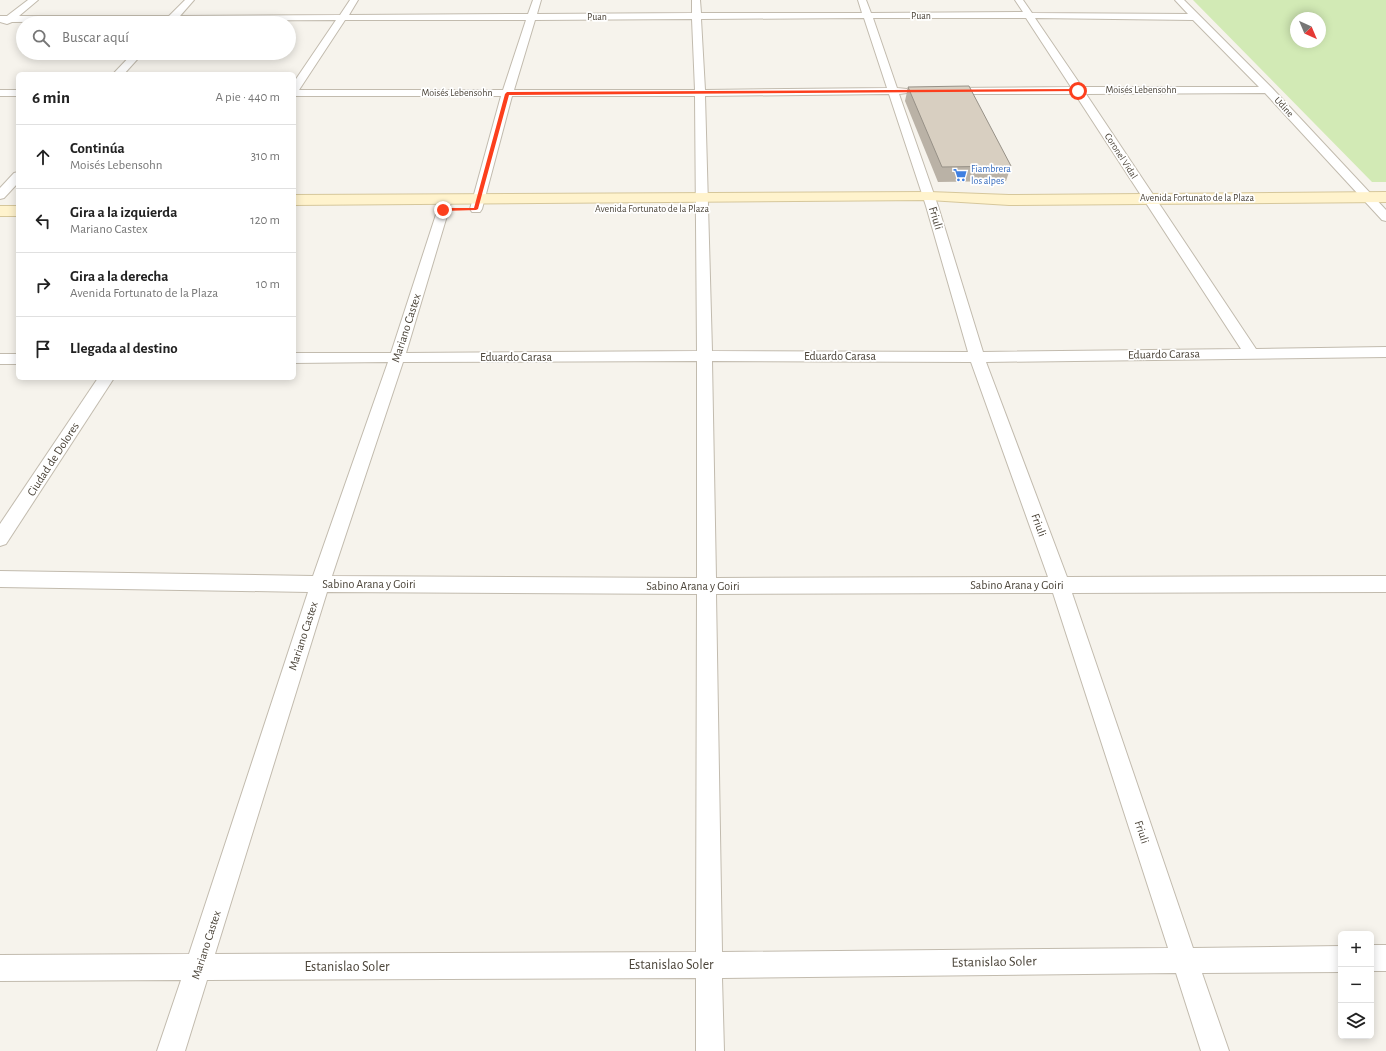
<!DOCTYPE html>
<html lang="es">
<meta charset="utf-8">
<style>
:root{--surface:#fff;--page:#f2f2f2;--text:#222;--muted:#767676;--line:#e0e0e0}
body{margin:0;font-family:"Alegreya Sans",sans-serif;background:var(--page);color:var(--text)}
.controls{position:absolute;right:12px;bottom:12px;display:grid;overflow:hidden;border-radius:6px;box-shadow:0 2px 10px #0003}
.controls button{width:36px;height:36px;display:grid;place-items:center;padding:0;border:0;border-bottom:1px solid var(--line);background:var(--surface);color:var(--text);font:20px sans-serif}
.compass{position:absolute;left:1290px;top:12px;width:36px;height:36px;border-radius:50%;background:var(--surface);box-shadow:0 2px 10px #0003;rotate:136deg}
.stop{position:absolute;width:12px;height:12px;margin:-9px;border:3px solid #fc3f1d;border-radius:50%;background:#fff}
.stop.end{background:#fc3f1d;border-color:#fff;box-shadow:0 1px 4px #0008}
.list{margin:0;padding:0;list-style:none}
h2{display:flex;justify-content:space-between;align-items:center;height:52px;margin:0;padding:0 16px;font-size:17px}
h2 small{font-size:13px;font-weight:400;color:var(--muted)}
.list li{display:grid;grid-template-columns:26px 1fr auto;gap:12px;align-items:center;box-sizing:border-box;height:64px;padding:0 16px;border-top:1px solid var(--line)}
.list b{display:block;font-size:15px;white-space:nowrap}
.list p{margin:0;font-size:13px;white-space:nowrap;color:var(--muted)}
.list em{font-size:13px;font-style:normal;color:var(--muted)}
.icon{flex:none;width:22px;height:22px;fill:none;stroke:currentColor;stroke-width:2;stroke-linecap:round;stroke-linejoin:round}
.map{position:relative;flex:none;width:1386px;height:1051px;overflow:hidden}
.search{position:absolute;background:var(--surface);box-shadow:0 2px 10px #0003;left:16px;top:16px;width:280px;height:44px;display:flex;align-items:center;gap:10px;box-sizing:border-box;padding:0 14px;border-radius:22px;color:var(--muted);font-size:15px}
.panel{position:absolute;background:var(--surface);box-shadow:0 2px 10px #0003;left:16px;top:72px;width:280px;height:308px;border-radius:6px}
.map>svg:first-child{display:block}
.green{fill:#d2eab5;fill-rule:evenodd}
.lines{fill:none;stroke-linecap:round;stroke-linejoin:round}
.street-casing{stroke:#c2bbae;stroke-width:2}
.secondary-casing{stroke:#d6c79b;stroke-width:2}
.street{fill:#fff;fill-rule:evenodd}
.secondary{fill:#fff3cd;fill-rule:evenodd}
.wall{fill:#bab2a6}
.building{fill:#d8cfc1;stroke:#979187}
.route{fill:#fc3f1d}
.labels{text-anchor:middle;dominant-baseline:central;stroke-width:3.5;stroke-linejoin:round;paint-order:stroke}
.far-street-label{font-size:10px;fill:#4b4439;stroke:#fff}
.far-shop-label{font-size:10px;fill:#366cbe;stroke:#fff;text-anchor:start}
.street-label{font-size:12px;fill:#4b4439;stroke:#fff}
.near-street-label{font-size:14px;fill:#4b4439;stroke:#fff}
</style>
<div class="map">
<svg width="1386" height="1051" viewBox="0 0 1386 1051">
<rect width="100%" height="100%" fill="#f6f3ec"/>
<path class="green" d="M 1193,0 L 1386,0 L 1386,182 L 1372,182 ZM 1296,18 L 1320,18 L 1320,42 L 1296,42 Z"/>
<g class="lines">
<g class="street-casing">
<g id="street">
<path d="M 28,0 L 38,0 L 19,16 L 169,16 L 185,0 L 194,0 L 180,16 L 340,15 L 350,0 L 358,0 L 349,15 L 528,14 L 533,0 L 541,0 L 537,14 L 692,13 L 692,0 L 700,0 L 701,13 L 862,13 L 858,0 L 866,0 L 871,13 L 1023,12 L 1015,0 L 1023,0 L 1032,13 L 1188,14 L 1175,0 L 1184,0 L 1272,88 L 1386,210 L 1386,221 L 1382,220 L 1265,93 L 1086,94 L 1256,349 L 1386,347 L 1386,357 L 986,362 L 1067,577 L 1386,576 L 1386,592 L 1072,593 L 1193,948 L 1341,946 L 1341,972 L 1202,973 L 1229,1051 L 1201,1051 L 1176,973 L 722,978 L 724,1051 L 696,1051 L 696,978 L 207,980 L 185,1051 L 157,1051 L 181,980 L 0,981 L 0,955 L 189,954 L 308,592 L 0,587 L 0,571 L 313,576 L 388,362 L 294,363 L 294,353 L 391,353 L 442,196 L 450,196 L 452,199 L 406,353 L 697,351 L 695,96 L 512,96 L 482,209 L 480,212 L 472,212 L 470,209 L 501,96 L 294,96 L 294,82 L 336,20 L 174,21 L 172,23 L 164,23 L 164,21 L 12,22 L 7,24 L 0,22 L 0,16 L 7,16 ZM 864,18 L 887,88 L 705,90 L 701,19 ZM 873,18 L 1026,18 L 1071,87 L 947,88 L 942,91 L 947,94 L 1075,94 L 1241,349 L 983,352 L 938,206 L 899,94 L 907,93 L 908,91 L 907,89 L 897,88 ZM 1035,18 L 1193,20 L 1259,87 L 1082,87 ZM 692,19 L 695,90 L 514,90 L 535,20 ZM 345,20 L 526,20 L 503,90 L 299,90 ZM 889,94 L 926,206 L 968,352 L 712,351 L 705,96 ZM 697,361 L 697,578 L 332,576 L 403,362 ZM 712,361 L 971,362 L 1048,577 L 716,578 ZM 327,592 L 697,594 L 696,952 L 215,954 ZM 1053,593 L 1168,948 L 722,952 L 716,594 Z"/>
<polygon points="133,53 143,53 124,74 113,74"/>
<rect x="0" y="90" width="18" height="6"/>
<polygon points="18,172 18,183 4,198 0,199 0,188 14,173"/>
<rect x="0" y="354" width="18" height="10"/>
<polygon points="98,378 114,378 6,544 0,546 0,524"/>
<rect x="1371" y="945" width="15" height="26"/>
</g>
</g>
<g class="secondary-casing">
<g id="secondary">
<polygon points="929,192 1009,195 1386,192 1386,202 1009,205 929,200 294,205 294,195"/>
<rect x="0" y="206" width="18" height="10"/>
</g>
</g>
<use href="#street" class="street"/>
<use href="#secondary" class="secondary"/>
</g>
<polygon class="wall" points="908,87 1011,166 1006,181 938,182 905,101"/>
<polygon class="building" points="969,86 1011,166 942,167 908,87"/>
<polygon class="route" points="1078,89 1080,91 509,95 478,209 476,210 443,211 441,210 443,208 474,208 505,94 507,92"/>
<defs>
<g id="supermarket-bare" transform="scale(1.08)"><path d="M-6-5.5h2.5l.6 2H6L4.5 2H-2.5L-4.4-4H-6ZM-1.5 3.2a1.3 1.3 0 1 0 .1 0ZM3 3.2a1.3 1.3 0 1 0 .1 0Z" fill="#3f7fe0" stroke="#fff" stroke-width="2.5" paint-order="stroke"/></g>
</defs>
<g fill-rule="evenodd">
<use href="#supermarket-bare" x="960" y="175"/>
</g>
<g class="labels">
<g class="far-street-label">
<text x="921" y="16">Puan</text>
<text x="597" y="17">Puan</text>
<text x="1141" y="90">Moisés Lebensohn</text>
<text x="457" y="93">Moisés Lebensohn</text>
<text transform="translate(1284 107) rotate(47)">Udine</text>
<text transform="translate(1121 156) rotate(57)">Coronel Vidal</text>
<text x="1197" y="198">Avenida Fortunato de la Plaza</text>
<text x="652" y="209">Avenida Fortunato de la Plaza</text>
</g>
<g class="far-shop-label">
<text x="971" y="169">Fiambrera<tspan x="971" dy="12">los alpes</tspan></text>
</g>
<g class="street-label">
<text transform="translate(936 218) rotate(73)">Friuli</text>
<text transform="translate(406 328) rotate(-72)">Mariano Castex</text>
<text transform="translate(1164 354) rotate(-1)">Eduardo Carasa</text>
<text x="840" y="356">Eduardo Carasa</text>
<text x="516" y="357">Eduardo Carasa</text>
<text transform="translate(53 459) rotate(-57)">Ciudad de Dolores</text>
<text transform="translate(1039 525) rotate(70)">Friuli</text>
<text x="369" y="584">Sabino Arana y Goiri</text>
<text x="1017" y="585">Sabino Arana y Goiri</text>
<text x="693" y="586">Sabino Arana y Goiri</text>
<text transform="translate(303 636) rotate(-72)">Mariano Castex</text>
<text transform="translate(1142 832) rotate(72)">Friuli</text>
<text transform="translate(206 945) rotate(-72)">Mariano Castex</text>
</g>
<g class="near-street-label">
<text transform="translate(994 962) rotate(-1)">Estanislao Soler</text>
<text x="671" y="965">Estanislao Soler</text>
<text x="347" y="967">Estanislao Soler</text>
</g>
</g>
</svg>
<div class="controls">
<button>+</button>
<button>−</button>
<button><svg class="icon" aria-label="layers" viewBox="0 0 24 24"><path d="M12 4l9 5-9 5-9-5zM3 14l9 5 9-5"/></svg></button>
</div>
<svg class="compass" viewBox="-18 -18 36 36"><path d="M0-13l5 13h-10z" fill="#e53935"/><path d="M0 13l5-13h-10z" fill="#767676"/></svg>
<div class="stop" style="left:1078px;top:91px"></div>
<div class="stop end" style="left:443px;top:210px"></div>
<div class="search"><svg class="icon" aria-label="search" viewBox="0 0 24 24"><circle cx="10" cy="10" r="6"/><path d="M15 15l6 6"/></svg>Buscar aquí</div>
<section class="panel">
<h2>6 min<small>A pie · 440 m</small></h2>
<ul class="list">
<li><svg class="icon" aria-label="ahead" viewBox="0 0 24 24"><path d="M12 20V5M6 11l6-6 6 6"/></svg><div><b>Continúa</b><p>Moisés Lebensohn</p></div><em>310 m</em></li>
<li><svg class="icon" aria-label="left" viewBox="0 0 24 24"><path d="M17 20v-9H6M10 6l-5 5 5 5"/></svg><div><b>Gira a la izquierda</b><p>Mariano Castex</p></div><em>120 m</em></li>
<li><svg class="icon" aria-label="right" viewBox="0 0 24 24"><path d="M7 20v-9h11M14 6l5 5-5 5"/></svg><div><b>Gira a la derecha</b><p>Avenida Fortunato de la Plaza</p></div><em>10 m</em></li>
<li><svg class="icon" aria-label="arrive" viewBox="0 0 24 24"><path d="M6 21V4h12l-3 4 3 4H6"/></svg><div><b>Llegada al destino</b></div></li>
</ul>
</section>
</div>
